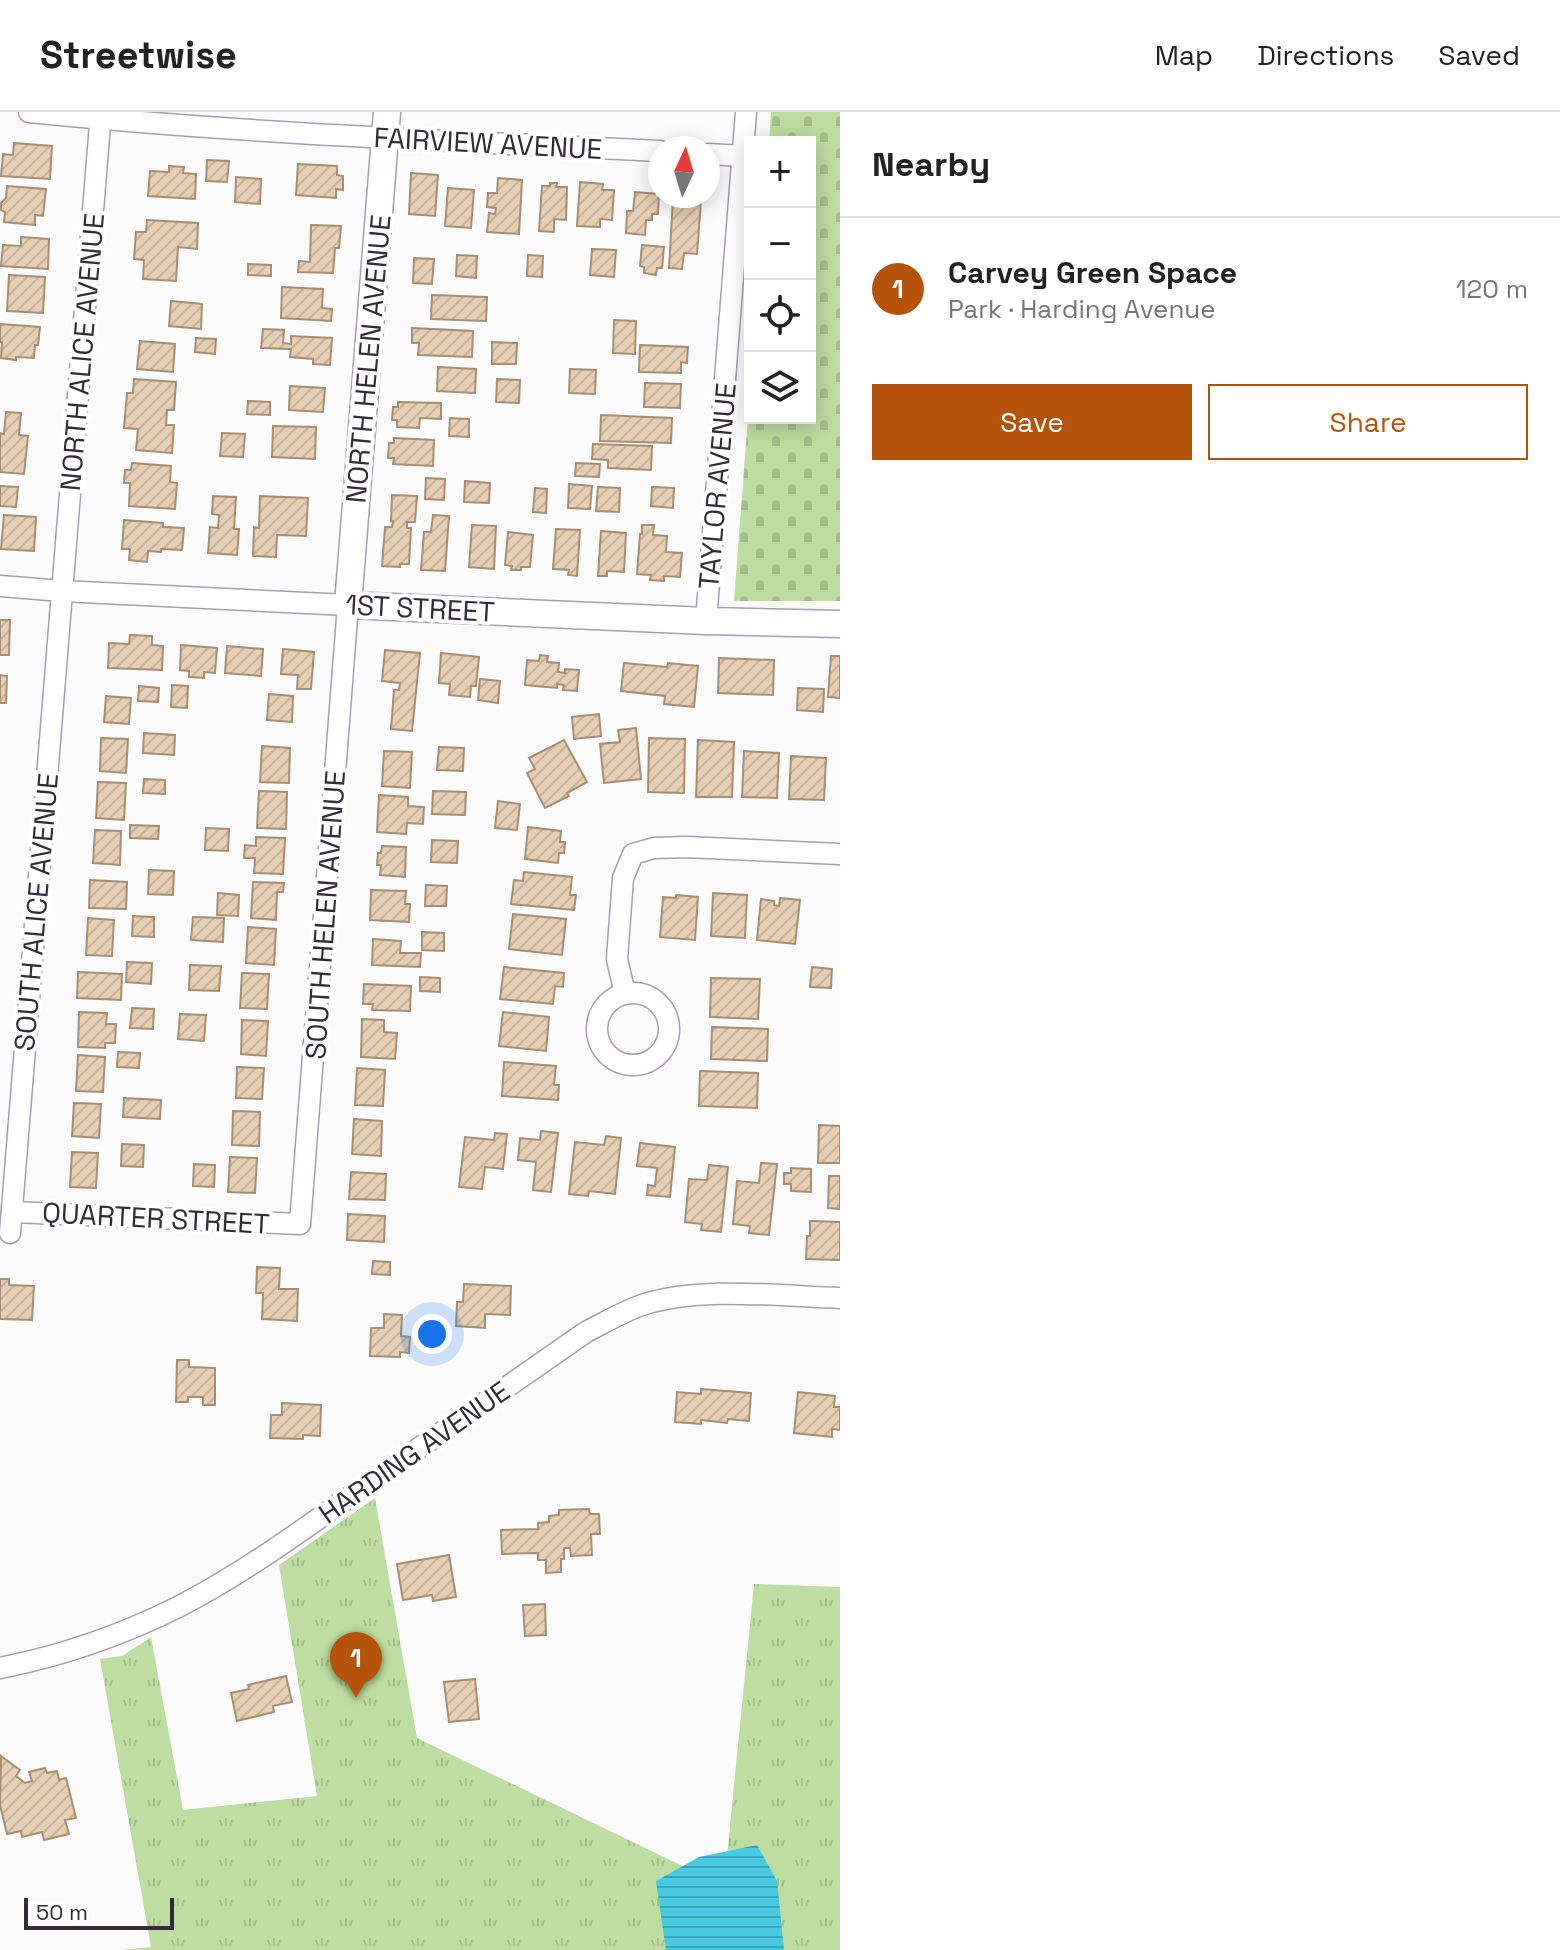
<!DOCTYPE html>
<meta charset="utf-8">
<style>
:root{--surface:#fff;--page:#f6f6f6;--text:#222;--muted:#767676;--line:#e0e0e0;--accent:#b45309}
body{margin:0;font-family:"Space Grotesk",sans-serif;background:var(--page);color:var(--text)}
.controls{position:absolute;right:24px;top:24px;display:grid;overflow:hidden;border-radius:0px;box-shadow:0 4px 20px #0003}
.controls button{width:72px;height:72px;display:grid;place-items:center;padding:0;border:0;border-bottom:2px solid var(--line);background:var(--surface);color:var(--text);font:40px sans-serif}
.compass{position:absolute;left:648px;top:24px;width:72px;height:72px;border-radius:50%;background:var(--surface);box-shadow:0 4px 20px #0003;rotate:4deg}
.scale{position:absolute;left:24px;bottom:20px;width:150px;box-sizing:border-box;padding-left:8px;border:4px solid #312c38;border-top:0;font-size:22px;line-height:28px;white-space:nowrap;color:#312c38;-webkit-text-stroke:6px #fff;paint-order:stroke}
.you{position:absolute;left:432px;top:1222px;width:28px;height:28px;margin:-20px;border:6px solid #fff;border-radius:50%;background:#1a73e8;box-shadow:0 0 0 12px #1a73e833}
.badge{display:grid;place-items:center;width:52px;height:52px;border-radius:50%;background:var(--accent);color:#fff;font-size:26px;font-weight:700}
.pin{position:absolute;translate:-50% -66px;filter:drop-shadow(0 2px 4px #0008)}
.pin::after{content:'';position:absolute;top:42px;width:28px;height:24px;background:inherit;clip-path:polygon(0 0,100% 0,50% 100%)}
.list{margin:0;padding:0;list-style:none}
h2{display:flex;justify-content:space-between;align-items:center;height:104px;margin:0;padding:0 32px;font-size:34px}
h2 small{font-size:26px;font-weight:400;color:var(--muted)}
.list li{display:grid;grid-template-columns:52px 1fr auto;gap:24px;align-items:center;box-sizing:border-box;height:144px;padding:0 32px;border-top:2px solid var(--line)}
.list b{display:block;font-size:30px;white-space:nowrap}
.list p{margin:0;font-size:26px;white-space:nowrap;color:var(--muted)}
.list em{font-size:26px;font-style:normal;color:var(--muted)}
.actions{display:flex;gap:16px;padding:24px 32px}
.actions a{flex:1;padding:18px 0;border:2px solid var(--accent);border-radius:0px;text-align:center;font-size:28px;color:var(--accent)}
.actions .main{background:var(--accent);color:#fff}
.icon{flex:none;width:44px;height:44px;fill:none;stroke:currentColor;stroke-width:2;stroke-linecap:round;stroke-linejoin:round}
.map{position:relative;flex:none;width:840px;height:1838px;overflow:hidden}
header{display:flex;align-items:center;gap:48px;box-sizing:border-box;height:112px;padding:0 40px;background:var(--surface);border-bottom:2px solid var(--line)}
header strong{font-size:38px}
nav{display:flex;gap:44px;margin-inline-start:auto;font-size:28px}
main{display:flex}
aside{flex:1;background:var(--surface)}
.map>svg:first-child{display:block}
.grass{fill:url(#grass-tufts)}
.cemetery{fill:url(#cemetery-stones)}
.water{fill:url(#water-rules)}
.building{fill:url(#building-hatch);stroke:#a58f75;stroke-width:2}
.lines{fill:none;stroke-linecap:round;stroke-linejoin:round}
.minor-casing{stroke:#a89bb9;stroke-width:23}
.tertiary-casing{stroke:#a89bb9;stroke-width:29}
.minor{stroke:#fff;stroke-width:20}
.tertiary{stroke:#fff;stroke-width:26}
.labels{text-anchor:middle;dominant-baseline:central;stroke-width:8;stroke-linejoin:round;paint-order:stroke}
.street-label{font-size:28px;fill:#312c38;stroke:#fff}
</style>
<header>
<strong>Streetwise</strong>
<nav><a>Map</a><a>Directions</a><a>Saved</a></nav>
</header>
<main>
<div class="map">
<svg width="840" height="1838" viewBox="0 0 840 1838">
<defs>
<pattern id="grass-tufts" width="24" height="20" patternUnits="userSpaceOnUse" patternTransform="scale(2)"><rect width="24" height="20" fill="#bedda0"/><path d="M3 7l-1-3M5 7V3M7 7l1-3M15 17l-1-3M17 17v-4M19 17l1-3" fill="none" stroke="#a4be8b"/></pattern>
<pattern id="cemetery-stones" width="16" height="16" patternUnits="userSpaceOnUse" patternTransform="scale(2)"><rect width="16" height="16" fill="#bedda0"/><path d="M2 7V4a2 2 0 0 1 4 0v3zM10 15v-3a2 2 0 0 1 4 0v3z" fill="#a4be8b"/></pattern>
<pattern id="water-rules" width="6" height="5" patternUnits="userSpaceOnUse" patternTransform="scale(2)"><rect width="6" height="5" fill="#48cae1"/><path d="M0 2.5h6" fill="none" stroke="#3da4b7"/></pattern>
<pattern id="building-hatch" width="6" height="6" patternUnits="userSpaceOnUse" patternTransform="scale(2)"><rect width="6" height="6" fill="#e7cfb3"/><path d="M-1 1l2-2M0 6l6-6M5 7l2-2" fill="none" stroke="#c7b29b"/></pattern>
</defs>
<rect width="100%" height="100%" fill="#fbfbfb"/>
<polygon class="grass" points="375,1386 417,1626 724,1774 754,1472 840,1475 840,1838 123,1838 151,1835 100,1547 122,1544 151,1525 183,1698 317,1684 279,1453"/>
<polygon class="cemetery" points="771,0 840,0 840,489 734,489 750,279 750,306 810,306 810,30 769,30"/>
<polygon class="water" points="757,1733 777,1769 784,1838 666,1838 656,1769 699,1745"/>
<g class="building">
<polygon points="14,31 52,34 50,67 1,64 3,42 13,43"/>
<polygon points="207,48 229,49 227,70 206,69"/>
<polygon points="298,52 337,54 337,63 343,64 343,78 336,77 336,86 296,83"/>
<polygon points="169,54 184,55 183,61 196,62 195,87 148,84 150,59 169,60"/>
<polygon points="411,61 438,63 435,104 409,102"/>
<polygon points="236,65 261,67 260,92 235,90"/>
<polygon points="498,66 522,68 519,122 487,120 489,101 495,102 496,96 487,95 488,81 497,81"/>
<polygon points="580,70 603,72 602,78 614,78 612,108 600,107 600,115 577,114"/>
<polygon points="550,71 557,71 556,75 567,75 566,108 554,107 554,120 539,119 542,74 550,74"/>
<polygon points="7,74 46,77 43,104 35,103 35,113 4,110 5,100 1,98 1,91 6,86"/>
<polygon points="448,76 474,78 471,116 445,114"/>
<polygon points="635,80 659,82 658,102 652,102 652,108 646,108 645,123 626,121 627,99 633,99"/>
<polygon points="673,87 701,89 697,142 684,141 682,157 669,156"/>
<polygon points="147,108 198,111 197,137 178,135 176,169 143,167 144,148 134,147 136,120 146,120"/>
<polygon points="311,113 341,114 339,136 335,136 333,161 298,160 299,149 310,150"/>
<polygon points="21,125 49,127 48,157 1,154 3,133 21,134"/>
<polygon points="642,133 664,135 662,156 657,156 656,163 644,161 644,155 640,154"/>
<polygon points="592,137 616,138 614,165 590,163"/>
<polygon points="457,143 477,144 476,166 456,164"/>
<polygon points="528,143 543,144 542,165 527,164"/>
<polygon points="414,146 434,147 432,172 413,171"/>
<polygon points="248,152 271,153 271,164 248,163"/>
<polygon points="9,163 45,165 43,201 7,199"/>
<polygon points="282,175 323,177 322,196 332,197 331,209 281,206"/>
<polygon points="432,183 487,185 486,209 431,207"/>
<polygon points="171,189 202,192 201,217 169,214"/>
<polygon points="614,208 636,209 635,242 613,241"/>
<polygon points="0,212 40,215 38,233 35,233 34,246 16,245 16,248 1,246 2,230 0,230"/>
<polygon points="412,216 473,219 472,245 418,243 419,231 412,231"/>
<polygon points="263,217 284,218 283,231 291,232 291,224 332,226 330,253 313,252 313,247 290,245 291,237 261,236"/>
<polygon points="196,226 216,227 215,242 195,240"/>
<polygon points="140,229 175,232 173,260 137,257"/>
<polygon points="492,230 517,231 516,252 492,252"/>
<polygon points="640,233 688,235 687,251 681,250 681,261 639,260"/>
<polygon points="438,255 476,257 475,281 437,279"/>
<polygon points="570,257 596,258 595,282 569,281"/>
<polygon points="134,267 176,270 174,298 167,298 166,313 174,313 172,341 136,338 138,317 124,316 127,281 133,281"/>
<polygon points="497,267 520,268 519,291 496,290"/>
<polygon points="645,271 681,272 680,296 644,295"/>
<polygon points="290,274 325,276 323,300 289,298"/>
<polygon points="248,289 270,290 270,303 247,302"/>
<polygon points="398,290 441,291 441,307 420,306 419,316 397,315 397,308 392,308 393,295 398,295"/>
<polygon points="6,300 21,301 19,323 28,324 24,362 0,360 0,321 4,322"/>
<polygon points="601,303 672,306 671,331 600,329"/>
<polygon points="450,306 469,307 469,325 449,324"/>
<polygon points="273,314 316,315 315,347 272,345"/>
<polygon points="222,321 245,322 243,345 220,344"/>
<polygon points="394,326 434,328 433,354 393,352 394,346 388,346 389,331 394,331"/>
<polygon points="593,332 652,334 651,358 608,356 608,348 592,347"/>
<polygon points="132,351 171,354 170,370 177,371 175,397 129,394 130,371 124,371 125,358 131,358"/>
<polygon points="576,351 600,352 599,365 575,364"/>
<polygon points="426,366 445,367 444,388 425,387"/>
<polygon points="465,369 490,371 489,391 464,390"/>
<polygon points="569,372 592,374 590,397 568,396"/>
<polygon points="0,374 18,375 16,395 0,394"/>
<polygon points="598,375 620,376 619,400 596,399"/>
<polygon points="652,375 674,376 673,396 651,394"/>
<polygon points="535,376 547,377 546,401 533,400"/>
<polygon points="392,383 417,384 415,410 407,410 407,416 411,416 409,452 400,452 400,455 382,454 385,415 392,415 393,409 391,409"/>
<polygon points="213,384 236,385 234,417 239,417 237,443 208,441 210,415 218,416 219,403 212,402"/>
<polygon points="260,384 308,386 306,424 277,423 276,445 253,444 254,415 259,416"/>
<polygon points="4,403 36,405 34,439 1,437"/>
<polygon points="433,403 449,404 445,459 421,458 424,420 431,420"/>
<polygon points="124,408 163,411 163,415 184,416 182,438 161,437 161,440 148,439 147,450 129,448 130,437 122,437"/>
<polygon points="472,413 496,414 494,457 469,455"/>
<polygon points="642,413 654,413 653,423 667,424 666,440 682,441 680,465 664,464 664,469 650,468 651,463 637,462 640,422 642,422"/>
<polygon points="556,417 580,418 577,464 568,463 569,458 553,457"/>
<polygon points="601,419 626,421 624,460 607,459 607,464 598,464"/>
<polygon points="508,420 533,423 530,455 521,455 521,458 511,458 512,454 505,453"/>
<polygon points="0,508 10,508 9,543 0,543"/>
<polygon points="130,523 152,524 152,533 163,534 162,558 108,556 109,531 129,532"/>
<polygon points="181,533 217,536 215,561 204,560 204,566 189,565 189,559 180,558"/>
<polygon points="227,534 263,537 261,564 225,561"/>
<polygon points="283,537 314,540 311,577 297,577 298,563 281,562"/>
<polygon points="385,538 420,541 412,619 391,617 394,578 399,578 400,571 382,569"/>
<polygon points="441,541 479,545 476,574 471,574 470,585 449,583 450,572 439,571"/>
<polygon points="540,543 548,544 547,550 559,551 558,560 565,561 565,557 579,558 577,579 563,578 564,573 557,572 557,576 525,573 527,548 539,549"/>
<polygon points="831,544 840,544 840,586 828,585"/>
<polygon points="719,546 774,548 773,583 718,581"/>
<polygon points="624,551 667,555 668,551 698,554 694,595 664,592 665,584 621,579"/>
<polygon points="0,563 7,564 6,591 0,591"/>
<polygon points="480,567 500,569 498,591 478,588"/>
<polygon points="172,573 188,574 187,596 171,595"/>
<polygon points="139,574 159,576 158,590 138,589"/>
<polygon points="798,576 824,577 823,600 797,598"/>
<polygon points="269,582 293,584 292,610 267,608"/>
<polygon points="106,584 131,586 129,612 104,610"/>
<polygon points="599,602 601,624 574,627 572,605"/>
<polygon points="636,616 641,667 604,671 600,632 620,630 618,618"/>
<polygon points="144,621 175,623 174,643 143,641"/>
<polygon points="101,626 128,627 126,661 100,659"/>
<polygon points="649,626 685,627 684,681 648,680"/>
<polygon points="564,628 587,670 567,681 569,684 545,696 527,661 535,657 529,646"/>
<polygon points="698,628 734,630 732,685 696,685"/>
<polygon points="262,634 290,636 289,671 260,670"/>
<polygon points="439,635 464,636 463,659 437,658"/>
<polygon points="384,639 412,640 410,676 382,674"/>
<polygon points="744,639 779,641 777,686 742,685"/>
<polygon points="791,644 826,646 824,688 789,687"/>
<polygon points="144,667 165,668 165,682 143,681"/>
<polygon points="98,670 126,671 124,708 96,706"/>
<polygon points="259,679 287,680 286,717 257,716"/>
<polygon points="433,679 466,680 465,703 432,702"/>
<polygon points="379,683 408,685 408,694 424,695 423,712 407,711 406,722 377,720"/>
<polygon points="498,689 520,692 517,718 495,716"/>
<polygon points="130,713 159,714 158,727 130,726"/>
<polygon points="528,715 561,719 560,730 565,730 564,741 559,741 558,751 525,747"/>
<polygon points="206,716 229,717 228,739 205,738"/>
<polygon points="95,718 121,719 120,753 93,751"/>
<polygon points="256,725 285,726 283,762 254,761 255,746 244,746 245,733 256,734"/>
<polygon points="432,728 458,729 457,751 431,750"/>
<polygon points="382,734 406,735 405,765 380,763 381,753 377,753 378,741 381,741"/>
<polygon points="149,758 174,759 173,783 148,782"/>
<polygon points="524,760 572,765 570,783 576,783 574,798 511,792 514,768 523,769"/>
<polygon points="90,768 127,770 126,797 89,796"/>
<polygon points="253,770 284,771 283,780 277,780 276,808 251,806"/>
<polygon points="426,773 447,774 446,794 425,794"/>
<polygon points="371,778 406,779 405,792 410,792 409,810 370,808"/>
<polygon points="218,781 239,783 238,804 217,803"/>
<polygon points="713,781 747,783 745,826 711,824"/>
<polygon points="676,783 698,785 695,828 660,825 663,785 676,786"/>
<polygon points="780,786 800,788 795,832 757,828 761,787 774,789 774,793 779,794"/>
<polygon points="513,802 566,807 562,843 509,837"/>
<polygon points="133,804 154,805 154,825 132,824"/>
<polygon points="193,805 224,806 223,830 191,828"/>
<polygon points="88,806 114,808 112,844 86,843"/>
<polygon points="248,815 276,817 274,853 246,851"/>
<polygon points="422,820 444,821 444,839 422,838"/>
<polygon points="373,827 401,829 400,841 421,841 420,855 372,853"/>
<polygon points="127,850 152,851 151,872 126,870"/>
<polygon points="190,853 221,854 219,879 189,878"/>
<polygon points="504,855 564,861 563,875 555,874 553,892 500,887"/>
<polygon points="812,855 832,857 831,876 810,875"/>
<polygon points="78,860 122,862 121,888 77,886"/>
<polygon points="242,861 269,862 267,897 240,896"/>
<polygon points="420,865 440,866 440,880 420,879"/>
<polygon points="711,866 760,867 758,907 710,905"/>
<polygon points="364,872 411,874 410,899 372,898 373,892 363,892"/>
<polygon points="132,896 154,897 153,917 130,916"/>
<polygon points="79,900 107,901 106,912 116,912 115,931 105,931 105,936 78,935"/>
<polygon points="503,900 549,905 546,939 499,934"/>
<polygon points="180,902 206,903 204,929 178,927"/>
<polygon points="362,907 384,908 384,920 397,921 395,947 361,945"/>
<polygon points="242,908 268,909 266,944 241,942"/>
<polygon points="712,915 768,917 767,949 711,947"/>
<polygon points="118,940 140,941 139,956 117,955"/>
<polygon points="78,943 105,945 103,980 76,979"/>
<polygon points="504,950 556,954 554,973 559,973 558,988 502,984"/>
<polygon points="237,955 264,956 262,987 236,986"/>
<polygon points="357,956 385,958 383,994 355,993"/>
<polygon points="700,959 758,961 757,996 699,994"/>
<polygon points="124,986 161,988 160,1007 123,1005"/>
<polygon points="74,991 101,992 99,1026 72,1024"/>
<polygon points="233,999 260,1000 259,1034 232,1033"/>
<polygon points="354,1007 382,1009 381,1044 352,1042"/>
<polygon points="819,1013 840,1014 840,1051 818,1051"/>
<polygon points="541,1019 558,1021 551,1080 533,1078 536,1050 518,1048 520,1026 540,1028"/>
<polygon points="495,1021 507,1022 503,1057 485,1055 482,1077 459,1075 465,1025 494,1028"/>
<polygon points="606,1024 621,1026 615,1082 589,1079 588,1084 569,1082 575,1030 604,1033"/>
<polygon points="640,1031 675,1035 670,1085 647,1083 648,1073 655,1074 657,1056 637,1054"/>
<polygon points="122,1032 144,1033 143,1055 121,1054"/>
<polygon points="72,1040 98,1041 96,1076 70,1075"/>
<polygon points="230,1045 257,1046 255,1081 228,1080"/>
<polygon points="761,1051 777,1052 769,1123 749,1121 750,1114 733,1112 737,1069 759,1071"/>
<polygon points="194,1052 215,1053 214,1075 193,1074"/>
<polygon points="709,1053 728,1055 721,1120 701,1118 702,1112 685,1110 689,1067 707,1068"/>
<polygon points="791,1056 811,1057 811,1080 791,1079 791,1072 784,1072 784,1061 791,1061"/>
<polygon points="351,1060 386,1062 385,1088 349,1087"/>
<polygon points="829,1064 840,1064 840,1097 828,1096"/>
<polygon points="348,1102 385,1104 384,1130 347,1128"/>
<polygon points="810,1109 840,1110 840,1148 806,1147 807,1124 810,1124"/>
<polygon points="373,1149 390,1150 390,1163 372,1162"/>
<polygon points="257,1155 280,1156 279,1177 298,1177 297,1209 262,1207 263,1181 256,1181"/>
<polygon points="0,1167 9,1167 9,1173 34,1174 32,1208 0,1207"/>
<polygon points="464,1172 511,1174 510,1203 485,1202 485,1216 456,1214 457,1190 463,1190"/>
<polygon points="384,1202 402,1203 401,1224 410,1225 409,1241 400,1240 400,1245 370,1244 371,1216 384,1216"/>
<polygon points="177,1248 189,1248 189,1255 215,1256 215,1293 203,1293 203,1285 188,1285 188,1290 176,1290"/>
<polygon points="701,1277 751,1281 749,1309 728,1307 727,1311 701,1308 701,1312 675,1310 677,1280 701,1282"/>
<polygon points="798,1280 835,1284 834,1295 840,1295 840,1318 832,1317 832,1325 794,1321"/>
<polygon points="282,1291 321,1293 320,1324 303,1323 303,1327 270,1326 271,1303 282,1303"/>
<polygon points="589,1397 590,1402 599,1402 600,1422 591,1422 592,1443 571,1444 570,1436 564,1436 564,1447 561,1447 561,1460 546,1461 546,1448 538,1448 538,1441 502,1442 501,1418 538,1417 538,1411 549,1410 549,1404 559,1403 559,1398"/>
<polygon points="449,1443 456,1485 433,1489 432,1483 403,1488 397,1452"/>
<polygon points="545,1492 546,1523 525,1524 523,1493"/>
<polygon points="286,1564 292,1590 273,1594 274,1600 237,1609 231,1581 249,1577 248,1573"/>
<polygon points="475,1567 479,1607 449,1610 444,1570"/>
<polygon points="1,1644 20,1658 16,1664 25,1671 32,1669 29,1660 45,1656 47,1661 57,1659 59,1668 66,1666 76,1706 65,1708 69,1722 44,1728 42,1720 22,1725 21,1719 7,1722 0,1693"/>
</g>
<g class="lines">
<g class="minor-casing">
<g id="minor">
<path d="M 29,0 C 239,21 450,29 660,39"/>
<polyline points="708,42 743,44"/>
<polyline points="0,474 62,479 348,493 300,1112 12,1100"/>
<polyline points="706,509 746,0"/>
<circle cx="633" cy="917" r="36"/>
<polyline points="625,882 617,847 623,766 633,742 654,736 686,735 840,742"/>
<polyline points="10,1121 101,0"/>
<path d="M 0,1556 C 61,1544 122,1523 178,1495 C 248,1459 312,1411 376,1366 C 446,1317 516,1269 586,1220 C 604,1211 622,1200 642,1193 C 699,1174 779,1184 840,1186"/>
</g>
</g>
<g class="tertiary-casing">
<polyline id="tertiary" points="387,0 348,493 706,509 840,512"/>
</g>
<use href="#minor" class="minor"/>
<use href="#tertiary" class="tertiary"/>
</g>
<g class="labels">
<g class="street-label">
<text transform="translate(488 31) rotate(3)">FAIRVIEW AVENUE</text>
<text transform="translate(82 240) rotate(-85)">NORTH ALICE AVENUE</text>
<text transform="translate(368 247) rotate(-85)">NORTH HELEN AVENUE</text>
<text transform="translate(717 374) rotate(-85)">TAYLOR AVENUE</text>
<text transform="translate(420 496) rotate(3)">1ST STREET</text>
<text transform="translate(36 800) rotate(-85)">SOUTH ALICE AVENUE</text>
<text transform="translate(325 803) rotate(-86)">SOUTH HELEN AVENUE</text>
<text transform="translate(156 1106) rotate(3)">QUARTER STREET</text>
<text transform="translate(414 1340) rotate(-35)">HARDING AVENUE</text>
</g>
</g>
</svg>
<div class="controls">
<button>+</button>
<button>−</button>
<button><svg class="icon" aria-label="locate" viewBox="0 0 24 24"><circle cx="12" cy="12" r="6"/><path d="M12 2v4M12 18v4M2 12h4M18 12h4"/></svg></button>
<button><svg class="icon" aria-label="layers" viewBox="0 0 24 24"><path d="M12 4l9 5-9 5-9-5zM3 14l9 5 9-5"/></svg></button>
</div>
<svg class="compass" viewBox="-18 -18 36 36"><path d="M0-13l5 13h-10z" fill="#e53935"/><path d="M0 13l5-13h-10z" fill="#767676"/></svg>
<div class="scale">50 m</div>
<div class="you"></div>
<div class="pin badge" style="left:356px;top:1586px">1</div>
</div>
<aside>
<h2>Nearby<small></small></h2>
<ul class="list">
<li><span class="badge">1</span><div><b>Carvey Green Space</b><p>Park · Harding Avenue</p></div><em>120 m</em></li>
</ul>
<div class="actions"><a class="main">Save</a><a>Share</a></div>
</aside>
</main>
